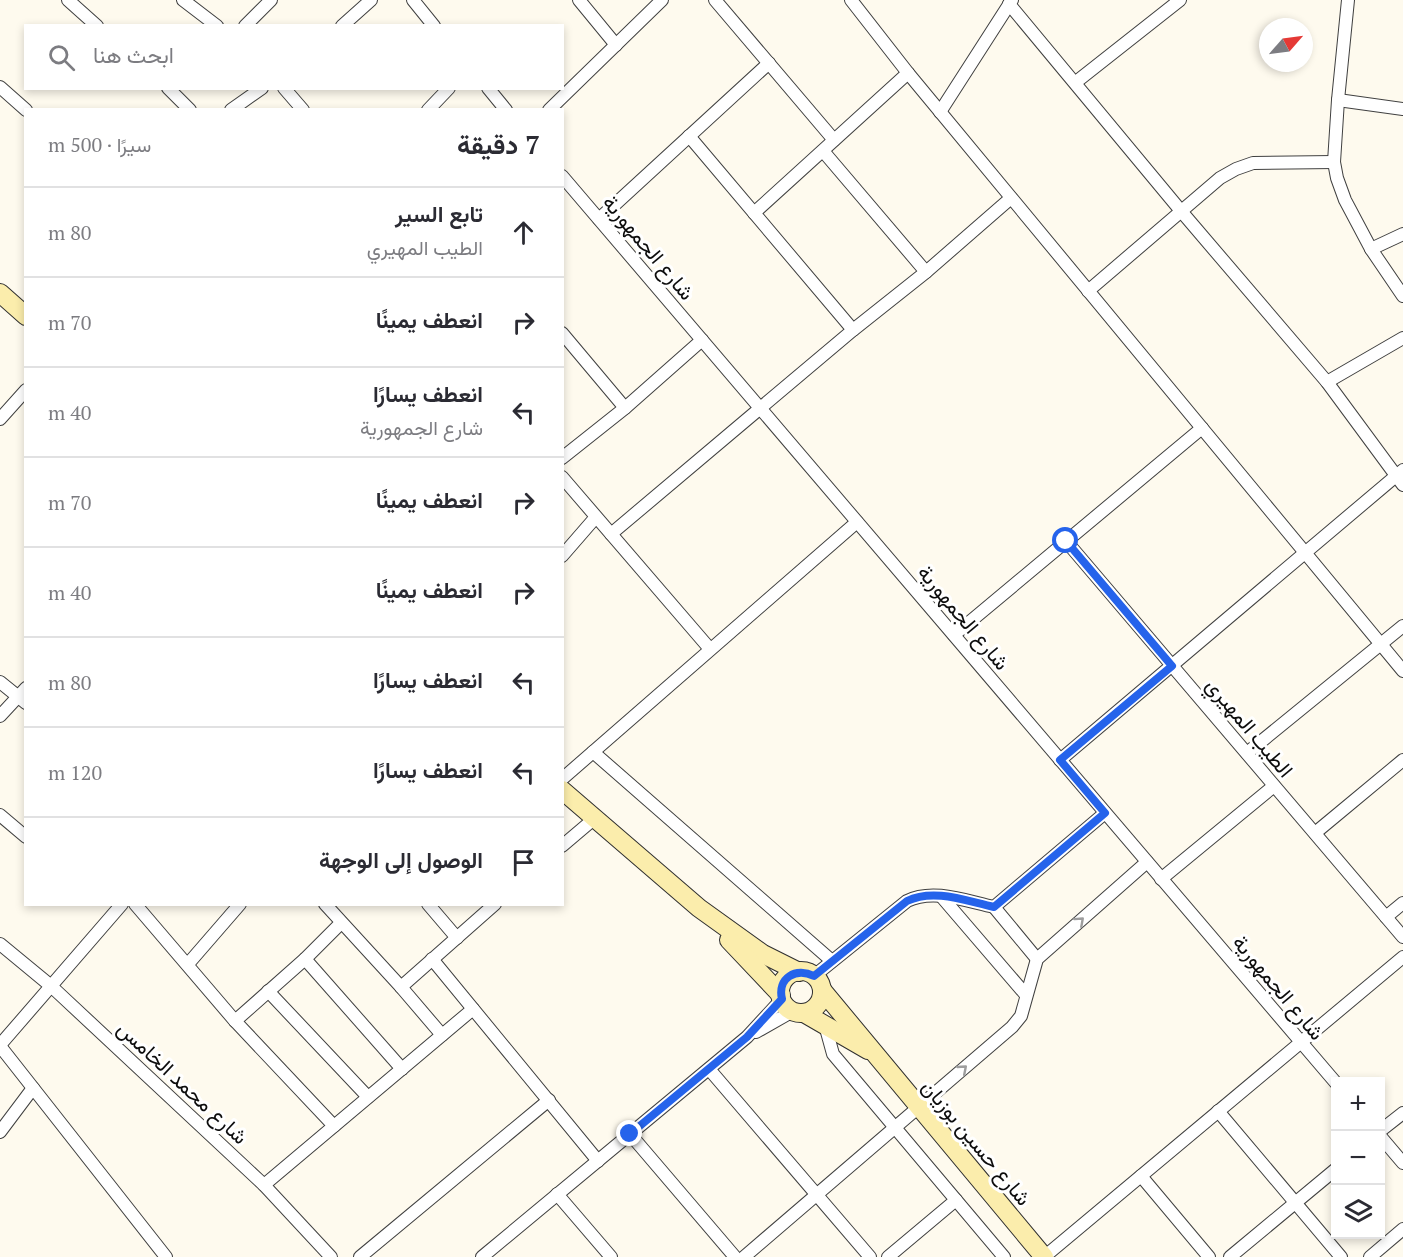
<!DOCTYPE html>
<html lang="ar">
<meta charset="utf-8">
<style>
:root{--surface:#fff;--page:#f2f2f3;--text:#2b2b33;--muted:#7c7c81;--line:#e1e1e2}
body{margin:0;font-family:"PT Serif",Vazirmatn,serif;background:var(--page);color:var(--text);direction:rtl}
.controls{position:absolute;right:18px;bottom:18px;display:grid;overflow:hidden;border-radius:0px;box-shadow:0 3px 9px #0003}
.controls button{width:54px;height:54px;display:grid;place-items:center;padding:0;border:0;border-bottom:2px solid var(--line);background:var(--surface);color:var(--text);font:30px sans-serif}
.compass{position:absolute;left:1259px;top:18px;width:54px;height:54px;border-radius:50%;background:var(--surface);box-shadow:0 3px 9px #0003;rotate:62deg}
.stop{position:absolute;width:18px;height:18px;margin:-14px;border:4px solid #2563eb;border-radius:50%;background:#fff}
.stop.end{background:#2563eb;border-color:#fff;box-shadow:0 2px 6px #0008}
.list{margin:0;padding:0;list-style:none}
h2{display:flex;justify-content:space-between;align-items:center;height:78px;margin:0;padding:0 24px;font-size:26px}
h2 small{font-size:20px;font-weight:400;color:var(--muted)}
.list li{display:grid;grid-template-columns:39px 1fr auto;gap:18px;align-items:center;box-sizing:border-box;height:90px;padding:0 24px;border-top:2px solid var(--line)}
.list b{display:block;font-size:22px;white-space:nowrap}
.list p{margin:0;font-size:20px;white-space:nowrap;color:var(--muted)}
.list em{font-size:20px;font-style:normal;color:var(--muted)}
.icon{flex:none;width:33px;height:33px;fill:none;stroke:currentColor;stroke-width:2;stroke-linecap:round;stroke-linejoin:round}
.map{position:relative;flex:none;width:1403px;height:1257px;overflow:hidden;direction:ltr}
.search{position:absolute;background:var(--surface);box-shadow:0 3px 9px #0003;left:24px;top:24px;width:540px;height:66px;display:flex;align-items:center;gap:15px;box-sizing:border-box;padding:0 21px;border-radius:0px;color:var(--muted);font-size:22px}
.panel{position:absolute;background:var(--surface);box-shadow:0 3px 9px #0003;left:24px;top:108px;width:540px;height:798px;border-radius:0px;direction:rtl}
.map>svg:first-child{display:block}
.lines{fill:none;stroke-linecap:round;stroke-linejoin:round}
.minor-casing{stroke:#404040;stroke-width:14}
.secondary-casing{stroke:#2f2f2f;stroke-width:20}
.minor{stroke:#fff;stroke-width:12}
.secondary{stroke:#fbedac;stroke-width:18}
.oneway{stroke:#9e9e9e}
.route{stroke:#2563eb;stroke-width:8}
.labels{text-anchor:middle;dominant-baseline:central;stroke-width:6;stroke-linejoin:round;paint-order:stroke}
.street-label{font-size:21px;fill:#0d0d0d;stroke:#fff}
</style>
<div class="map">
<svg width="1403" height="1257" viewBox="0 0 1403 1257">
<rect width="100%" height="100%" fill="#fefaee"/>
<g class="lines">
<g class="minor-casing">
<g id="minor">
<polyline points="68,0 97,26"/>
<polyline points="183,0 217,26"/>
<polyline points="413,0 434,26"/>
<polyline points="579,0 616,45"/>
<polyline points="715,0 834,140"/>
<polyline points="851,0 908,73 1403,671"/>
<polyline points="1348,0 1338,100 1334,162 1337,178 1345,200 1371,249 1403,296"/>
<polyline points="1009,4 1181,211 1327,382 1403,485"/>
<polyline points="245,26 271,0"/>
<polyline points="342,26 371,0"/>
<polyline points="1076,82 1180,0"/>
<polyline points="0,87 26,110"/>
<polyline points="168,88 190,110"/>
<polyline points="284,88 303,110"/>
<polyline points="488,88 506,110"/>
<polyline points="1338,100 1403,109"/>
<polyline points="231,110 262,88"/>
<polyline points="428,110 449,88"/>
<polyline points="549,110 662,0"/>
<polyline points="940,112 1012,0"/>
<polyline points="689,136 853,330"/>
<polyline points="823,151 926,272"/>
<polyline points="562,176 1336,1083"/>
<polyline points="754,213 908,73"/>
<polyline points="599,219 769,63"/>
<polyline points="1371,249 1403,234"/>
<polyline points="1088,291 1220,178 1236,169 1253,163 1334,162"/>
<polyline points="562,333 625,408"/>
<polyline points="1327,382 1403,338"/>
<polyline points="0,419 26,390"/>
<polyline points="562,458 625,408 702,340"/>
<polyline points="562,477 710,649"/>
<polyline points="611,534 853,330 926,272 1011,198"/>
<polyline points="1066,541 1403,937"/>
<polyline points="562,556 595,518"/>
<polyline points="954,635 1202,428"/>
<polyline points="0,682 26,703"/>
<polyline points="0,716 26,688"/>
<polyline points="593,752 832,961"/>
<polyline points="1247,753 1403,626"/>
<polyline points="1060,760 1403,470"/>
<polyline points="562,779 857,522"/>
<polyline points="0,815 26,837"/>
<polyline points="1315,833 1403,760"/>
<polyline points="562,846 595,818"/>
<polyline points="1161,879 1274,786"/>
<polyline points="941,896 1026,995"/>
<polyline points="135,904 235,1021 334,1126"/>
<polyline points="325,904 401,987 442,1035"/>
<polyline points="428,904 457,938"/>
<polyline points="994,907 1037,959"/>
<polyline points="1386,917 1403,903"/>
<polyline points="0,944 51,986 264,1185 331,1257"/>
<polyline points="305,959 402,1069"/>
<polyline points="432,959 598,1161"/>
<polyline points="188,964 240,904"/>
<path d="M 814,976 L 907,901 C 933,888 966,901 994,907 L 1105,813"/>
<polyline points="401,987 495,904"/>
<polyline points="268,991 368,1097"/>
<polyline points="235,1021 305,959 341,923"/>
<polyline points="825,1025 833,1054 1004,1257"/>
<polyline points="756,1032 793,1011"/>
<polyline points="0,1045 122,904"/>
<polyline points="0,1046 166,1257"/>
<polyline points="709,1069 870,1257"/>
<polyline points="1218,1111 1341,1257"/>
<polyline points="1380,1131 1403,1113"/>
<polyline points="0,1132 33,1088"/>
<polyline points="630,1134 735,1257"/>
<polyline points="1380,1136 1403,1163"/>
<polyline points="1141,1176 1209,1257"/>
<polyline points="264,1185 473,1009"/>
<polyline points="557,1194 611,1257"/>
<polyline points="360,1257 549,1100"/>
<polyline points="482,1257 747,1037 782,999"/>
<polyline points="744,1257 1012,1027 1021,1016 1037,959 1147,862"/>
<polyline points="888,1257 956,1200"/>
<polyline points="1044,1257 1403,957"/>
<polyline points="1230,1257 1336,1169"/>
<polyline points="1370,1257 1403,1229"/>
</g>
</g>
<g class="secondary-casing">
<g id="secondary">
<polyline points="0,293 26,316"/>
<polyline points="562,790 699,908 763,954 799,972"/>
<polyline points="729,940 781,995"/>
<circle cx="801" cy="992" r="21"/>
<polyline points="822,990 1044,1257"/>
<polyline points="804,1013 868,1050"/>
</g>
</g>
<use href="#minor" class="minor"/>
<use href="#secondary" class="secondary"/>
</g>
<defs><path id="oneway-chevron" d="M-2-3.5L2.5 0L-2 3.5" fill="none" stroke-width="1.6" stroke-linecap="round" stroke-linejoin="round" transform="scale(1.5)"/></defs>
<g class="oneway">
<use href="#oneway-chevron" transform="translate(1080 921) rotate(-42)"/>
<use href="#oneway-chevron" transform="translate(963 1069) rotate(-41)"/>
</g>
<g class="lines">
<path class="route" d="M 630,1134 L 747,1037 L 782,999 C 777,978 796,967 814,976 L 907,901 C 934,888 966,901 994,907 L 1105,813 L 1060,760 L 1172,666 L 1066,541"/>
</g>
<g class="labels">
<g class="street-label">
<text transform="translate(649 247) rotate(50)">شارع الجمهورية</text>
<text transform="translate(964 617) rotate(50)">شارع الجمهورية</text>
<text transform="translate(1250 727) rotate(50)">الطيب المهيري</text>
<text transform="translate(1279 987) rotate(50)">شارع الجمهورية</text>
<text transform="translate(183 1082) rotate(43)">شارع محمد الخامس</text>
<text transform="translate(977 1142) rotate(50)">شارع حسين بوزيان</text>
</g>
</g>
</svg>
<div class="controls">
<button>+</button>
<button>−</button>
<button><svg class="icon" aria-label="layers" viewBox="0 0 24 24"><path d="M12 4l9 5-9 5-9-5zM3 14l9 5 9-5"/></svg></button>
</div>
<svg class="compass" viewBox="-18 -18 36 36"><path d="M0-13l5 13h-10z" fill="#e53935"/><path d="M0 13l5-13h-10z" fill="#7c7c81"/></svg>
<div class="stop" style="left:1066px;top:541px"></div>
<div class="stop end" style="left:630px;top:1134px"></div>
<div class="search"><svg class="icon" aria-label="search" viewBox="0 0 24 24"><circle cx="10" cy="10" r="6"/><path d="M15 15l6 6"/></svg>ابحث هنا</div>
<section class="panel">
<h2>7 دقيقة<small>سيرًا · 500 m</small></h2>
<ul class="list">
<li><svg class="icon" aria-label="ahead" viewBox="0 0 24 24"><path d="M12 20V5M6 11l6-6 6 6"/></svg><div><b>تابع السير</b><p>الطيب المهيري</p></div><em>80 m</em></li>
<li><svg class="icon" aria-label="right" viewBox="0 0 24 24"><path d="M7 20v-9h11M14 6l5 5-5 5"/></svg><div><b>انعطف يمينًا</b></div><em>70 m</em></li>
<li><svg class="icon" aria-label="left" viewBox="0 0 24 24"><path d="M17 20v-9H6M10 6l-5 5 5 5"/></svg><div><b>انعطف يسارًا</b><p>شارع الجمهورية</p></div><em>40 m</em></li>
<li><svg class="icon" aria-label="right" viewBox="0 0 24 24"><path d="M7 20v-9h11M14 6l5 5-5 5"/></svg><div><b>انعطف يمينًا</b></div><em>70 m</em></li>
<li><svg class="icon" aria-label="right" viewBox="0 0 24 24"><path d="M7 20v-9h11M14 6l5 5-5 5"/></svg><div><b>انعطف يمينًا</b></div><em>40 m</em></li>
<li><svg class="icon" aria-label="left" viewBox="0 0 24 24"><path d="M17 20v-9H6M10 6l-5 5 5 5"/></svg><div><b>انعطف يسارًا</b></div><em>80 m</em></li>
<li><svg class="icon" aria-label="left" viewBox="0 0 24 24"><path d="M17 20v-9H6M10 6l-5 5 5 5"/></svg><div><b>انعطف يسارًا</b></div><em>120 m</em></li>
<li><svg class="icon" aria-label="arrive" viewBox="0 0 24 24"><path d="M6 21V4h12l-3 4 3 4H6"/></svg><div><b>الوصول إلى الوجهة</b></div></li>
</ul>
</section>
</div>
